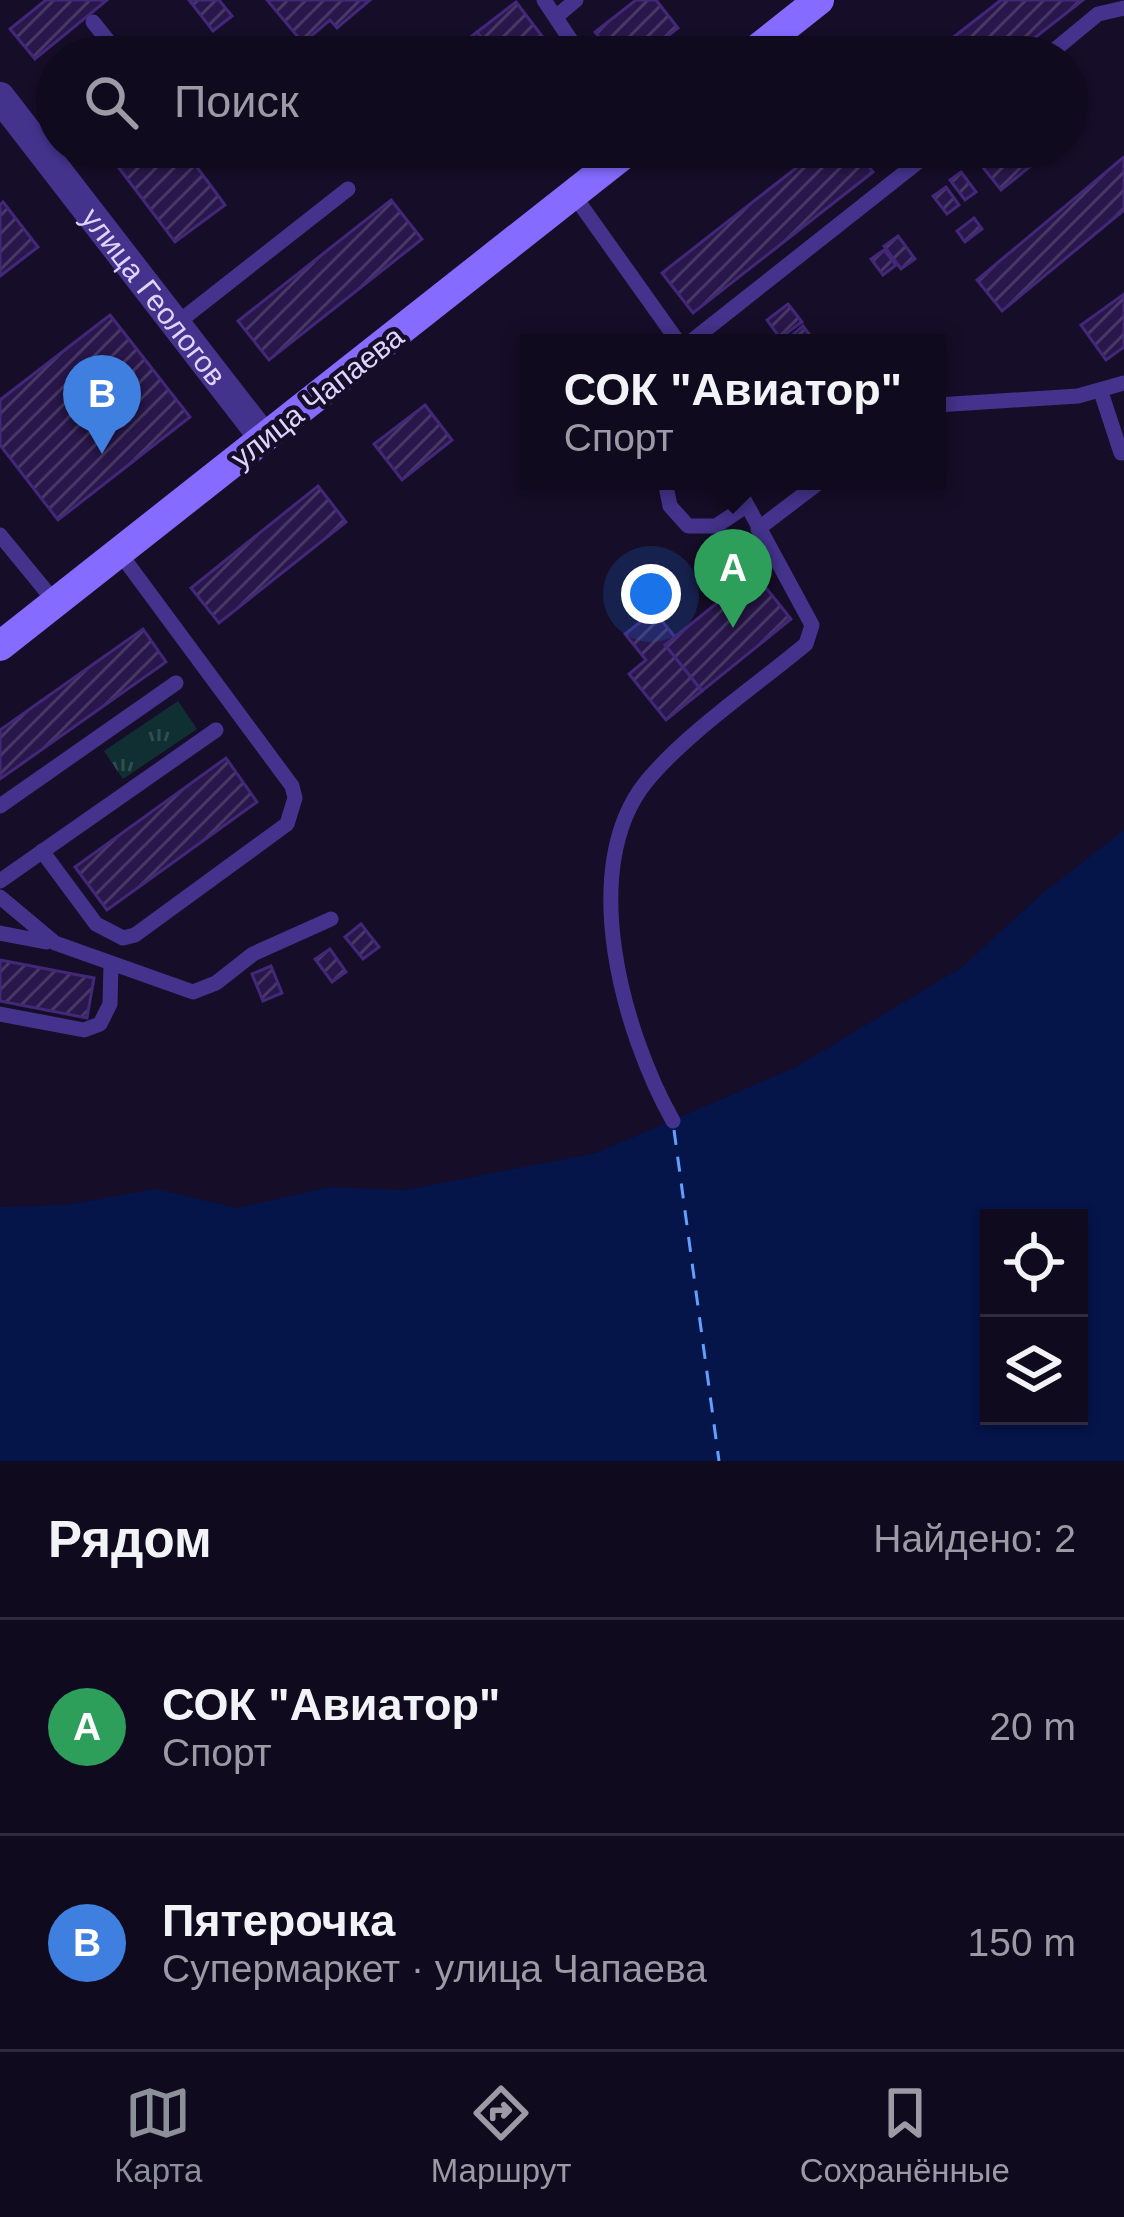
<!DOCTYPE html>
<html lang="ru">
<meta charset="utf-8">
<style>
:root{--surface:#100a1e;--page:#191327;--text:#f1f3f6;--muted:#9c9aa4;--line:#302b3c;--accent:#8c9099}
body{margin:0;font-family:Arial,sans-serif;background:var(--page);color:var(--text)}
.controls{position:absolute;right:36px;bottom:36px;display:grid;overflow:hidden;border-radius:0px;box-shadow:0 3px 9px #0004}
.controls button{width:108px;height:108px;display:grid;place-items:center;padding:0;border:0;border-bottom:3px solid var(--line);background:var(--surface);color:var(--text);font:60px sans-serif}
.you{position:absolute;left:651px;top:594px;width:42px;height:42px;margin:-30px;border:9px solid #fff;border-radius:50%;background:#1a73e8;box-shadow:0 0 0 18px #1a73e833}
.badge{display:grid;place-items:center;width:78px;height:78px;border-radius:50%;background:var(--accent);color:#fff;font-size:39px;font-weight:700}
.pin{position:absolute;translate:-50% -99px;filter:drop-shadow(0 3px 6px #0008)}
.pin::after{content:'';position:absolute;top:63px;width:42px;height:36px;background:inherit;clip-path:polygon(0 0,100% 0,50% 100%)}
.popup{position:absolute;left:520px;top:334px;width:426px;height:156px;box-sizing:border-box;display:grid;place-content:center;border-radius:0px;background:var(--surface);filter:drop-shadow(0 3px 9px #0005);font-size:39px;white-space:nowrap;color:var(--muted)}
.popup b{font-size:45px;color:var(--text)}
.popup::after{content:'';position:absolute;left:50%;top:100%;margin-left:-24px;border:24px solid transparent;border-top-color:var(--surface)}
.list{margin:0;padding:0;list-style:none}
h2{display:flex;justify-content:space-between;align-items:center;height:156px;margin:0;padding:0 48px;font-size:51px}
h2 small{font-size:39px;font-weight:400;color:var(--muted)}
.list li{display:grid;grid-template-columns:78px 1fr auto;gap:36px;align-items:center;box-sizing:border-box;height:216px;padding:0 48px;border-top:3px solid var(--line)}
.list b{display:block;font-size:45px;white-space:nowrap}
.list p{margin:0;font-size:39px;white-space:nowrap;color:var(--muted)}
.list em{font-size:39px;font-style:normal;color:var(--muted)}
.icon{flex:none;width:66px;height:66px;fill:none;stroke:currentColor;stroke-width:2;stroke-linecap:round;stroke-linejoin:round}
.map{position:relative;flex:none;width:1124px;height:1461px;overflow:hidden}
.search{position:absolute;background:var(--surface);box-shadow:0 3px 9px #0004;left:36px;right:36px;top:36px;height:132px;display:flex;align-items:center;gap:30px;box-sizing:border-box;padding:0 42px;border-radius:66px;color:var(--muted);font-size:45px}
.sheet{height:588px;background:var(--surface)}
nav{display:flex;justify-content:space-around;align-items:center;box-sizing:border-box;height:168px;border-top:3px solid var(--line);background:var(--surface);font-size:33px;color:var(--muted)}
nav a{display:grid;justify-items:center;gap:6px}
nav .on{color:var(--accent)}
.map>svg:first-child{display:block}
.park{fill:url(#park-tufts)}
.water{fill:#051449;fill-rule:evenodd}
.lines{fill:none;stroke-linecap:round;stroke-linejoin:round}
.ferry{stroke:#629fff;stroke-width:3;stroke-dasharray:15 12;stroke-linecap:butt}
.building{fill:url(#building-hatch);stroke:#432779;stroke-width:3}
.lane{stroke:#44338c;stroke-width:15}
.street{stroke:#44338c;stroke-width:30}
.secondary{stroke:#856bff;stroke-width:30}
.labels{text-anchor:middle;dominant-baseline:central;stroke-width:9;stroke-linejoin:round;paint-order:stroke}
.street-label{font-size:30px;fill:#dfd4ff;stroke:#160d28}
</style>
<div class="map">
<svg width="1124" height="1461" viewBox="0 0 1124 1461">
<defs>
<pattern id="park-tufts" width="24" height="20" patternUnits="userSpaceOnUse" patternTransform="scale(3)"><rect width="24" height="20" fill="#0f2f33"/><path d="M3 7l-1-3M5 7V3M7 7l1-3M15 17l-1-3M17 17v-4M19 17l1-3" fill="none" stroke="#324c52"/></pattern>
<pattern id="building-hatch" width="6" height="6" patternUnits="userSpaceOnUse" patternTransform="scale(3)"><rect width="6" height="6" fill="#29174b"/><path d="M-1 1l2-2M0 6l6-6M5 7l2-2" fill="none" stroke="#483866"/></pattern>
</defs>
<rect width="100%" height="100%" fill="#160d28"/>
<polygon class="park" points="178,701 197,729 123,779 104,751"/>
<path class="water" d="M 1124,830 L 1124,1461 L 0,1461 L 0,1207 L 66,1205 L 156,1189 L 237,1208 L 330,1187 L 405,1190 L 596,1153 L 796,1067 L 962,967 L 1043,893 ZM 989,1218 L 1079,1218 L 1079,1416 L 989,1416 Z"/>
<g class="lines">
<polyline class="ferry" points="674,1130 719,1461"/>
</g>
<g class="building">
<polygon points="46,0 107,0 35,59 10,29"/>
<polygon points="189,0 219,0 232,16 213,31"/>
<polygon points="267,0 370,0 337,28 330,20 303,43"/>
<polygon points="636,0 656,0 678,28 641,57 615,57 595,32"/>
<polygon points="1001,0 1083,0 1010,57 928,57"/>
<polygon points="516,2 558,57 497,57 477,32"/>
<polygon points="477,32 497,57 445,57"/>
<polygon points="103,147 182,147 225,205 175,242"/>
<polygon points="823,147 853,147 873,172 693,313 662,273"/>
<polygon points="1002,147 1044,147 1048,152 1001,190 981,165"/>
<polygon points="1124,157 1124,210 1002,311 977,280"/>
<polygon points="961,172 976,192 965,200 950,180"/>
<polygon points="946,187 959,205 947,214 933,196"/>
<polygon points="391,200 422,239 269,360 238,321"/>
<polygon points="3,202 38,247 0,276 0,205"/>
<polygon points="974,218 982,229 965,242 957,231"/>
<polygon points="898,236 915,259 901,269 884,246"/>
<polygon points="884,250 896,265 883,275 871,259"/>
<polygon points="1124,294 1124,347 1106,360 1081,325"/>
<polygon points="788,304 802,322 780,338 767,320"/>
<polygon points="110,315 190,417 58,520 0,445 0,400"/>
<polygon points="803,326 813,339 808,343 783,343"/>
<polygon points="425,405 452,440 402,480 374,444"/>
<polygon points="318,486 346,522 219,623 191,588"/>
<polygon points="754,573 791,619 702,691 665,645"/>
<polygon points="654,611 675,637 665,645 702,691 666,720 629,674 646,660 625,634"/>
<polygon points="143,629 166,662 0,779 0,730"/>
<polygon points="226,758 257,802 107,910 75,867"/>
<polygon points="361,924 379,947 363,959 345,937"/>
<polygon points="330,949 346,972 332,982 315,959"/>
<polygon points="0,960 94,978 87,1018 0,1001"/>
<polygon points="271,966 282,993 263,1001 252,974"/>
</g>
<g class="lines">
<g class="lane">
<polyline points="544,0 582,57"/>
<polyline points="557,16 576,0"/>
<polyline points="93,22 121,57"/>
<polyline points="1046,57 1098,14 1124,8"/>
<polyline points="237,147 246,158"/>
<polyline points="573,194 679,343"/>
<polyline points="176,324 348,189"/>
<polyline points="689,343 937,147"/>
<polyline points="1101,392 1121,453"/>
<polyline points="937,405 1078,396 1124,383"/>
<polyline points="665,481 670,506 688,526 716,526 746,506"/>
<polyline points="758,529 821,481"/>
<polyline points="0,535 55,602"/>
<polyline points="0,806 176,683"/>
<polyline points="42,851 96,924 123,938 135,935 287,824 295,798 292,786 119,552"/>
<polyline points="0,881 216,730"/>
<polyline points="0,897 55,943 193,992 216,983 253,954 331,919"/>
<polyline points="0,933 46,942"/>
<polyline points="0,1014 84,1030 100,1024 110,1004 111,964"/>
<path d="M 673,1121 C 624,1034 576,869 646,782 C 686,733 757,685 806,644 L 812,625 L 734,481"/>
</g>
<path class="street" id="s1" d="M 0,97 L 264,438"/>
<g class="secondary">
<polyline points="747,57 819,0"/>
<polyline points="0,646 633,147"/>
</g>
</g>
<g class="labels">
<g class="street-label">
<text stroke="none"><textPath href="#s1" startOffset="252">улица Геологов</textPath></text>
<text transform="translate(317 397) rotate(-38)">улица Чапаева</text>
</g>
</g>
</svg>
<div class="controls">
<button><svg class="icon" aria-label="locate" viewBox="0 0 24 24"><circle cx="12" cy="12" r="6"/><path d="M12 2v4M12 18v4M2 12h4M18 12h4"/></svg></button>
<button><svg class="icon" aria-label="layers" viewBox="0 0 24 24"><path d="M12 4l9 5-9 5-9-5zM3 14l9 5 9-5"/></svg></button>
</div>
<div class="you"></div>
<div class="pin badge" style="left:733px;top:628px;background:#2e9e5b">A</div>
<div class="popup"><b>СОК &quot;Авиатор&quot;</b>Спорт</div>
<div class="pin badge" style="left:102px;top:454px;background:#3f7fe0">B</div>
<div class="search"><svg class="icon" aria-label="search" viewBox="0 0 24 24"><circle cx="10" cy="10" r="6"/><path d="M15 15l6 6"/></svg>Поиск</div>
</div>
<section class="sheet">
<h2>Рядом<small>Найдено: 2</small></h2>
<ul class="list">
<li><span class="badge" style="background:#2e9e5b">A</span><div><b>СОК &quot;Авиатор&quot;</b><p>Спорт</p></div><em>20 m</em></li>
<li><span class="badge" style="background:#3f7fe0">B</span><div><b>Пятерочка</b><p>Супермаркет · улица Чапаева</p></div><em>150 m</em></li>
</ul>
</section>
<nav>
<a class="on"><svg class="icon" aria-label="map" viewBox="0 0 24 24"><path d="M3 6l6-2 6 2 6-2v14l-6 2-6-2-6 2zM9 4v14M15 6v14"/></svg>Карта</a>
<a><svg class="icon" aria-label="directions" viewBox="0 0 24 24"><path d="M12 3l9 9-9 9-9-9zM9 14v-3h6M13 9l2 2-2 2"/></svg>Маршрут</a>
<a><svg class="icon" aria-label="saved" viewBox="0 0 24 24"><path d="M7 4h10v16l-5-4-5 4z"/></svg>Сохранённые</a>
</nav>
